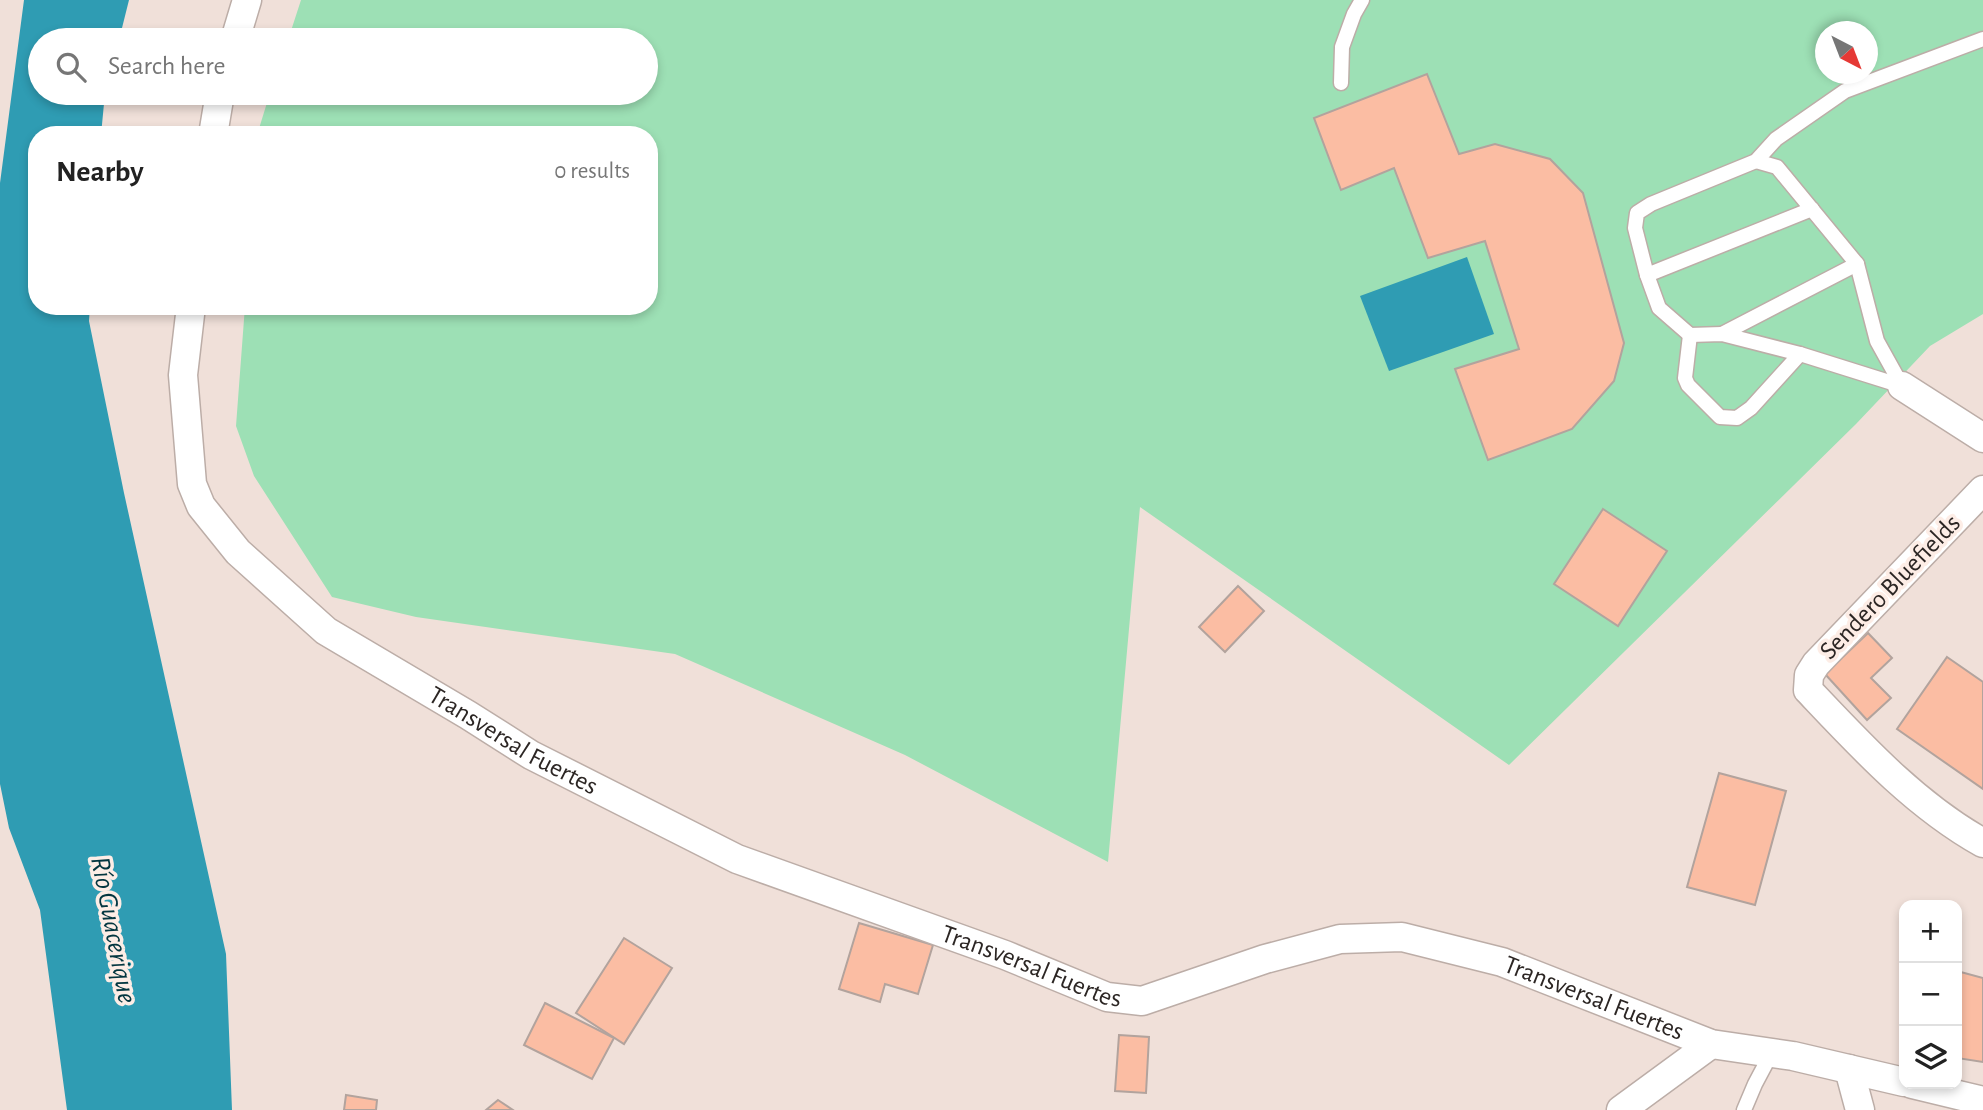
<!DOCTYPE html>
<meta charset="utf-8">
<style>
:root{--surface:#fff;--page:#f2f2f2;--text:#222;--muted:#767676;--line:#e0e0e0}
body{margin:0;font-family:"Alegreya Sans",sans-serif;background:var(--page);color:var(--text)}
.controls{position:absolute;right:21px;bottom:21px;display:grid;overflow:hidden;border-radius:14px;box-shadow:0 4px 10px #0003}
.controls button{width:63px;height:63px;display:grid;place-items:center;padding:0;border:0;border-bottom:2px solid var(--line);background:var(--surface);color:var(--text);font:35px sans-serif}
.compass{position:absolute;left:1815px;top:21px;width:63px;height:63px;border-radius:50%;background:var(--surface);box-shadow:0 4px 10px #0003;rotate:138deg}
.list{margin:0;padding:0;list-style:none}
h2{display:flex;justify-content:space-between;align-items:center;height:91px;margin:0;padding:0 28px;font-size:30px}
h2 small{font-size:23px;font-weight:400;color:var(--muted)}
.icon{flex:none;width:38px;height:38px;fill:none;stroke:currentColor;stroke-width:2;stroke-linecap:round;stroke-linejoin:round}
.map{position:relative;flex:none;width:1983px;height:1110px;overflow:hidden}
.search{position:absolute;background:var(--surface);box-shadow:0 4px 10px #0003;left:28px;top:28px;width:630px;height:77px;display:flex;align-items:center;gap:18px;box-sizing:border-box;padding:0 24px;border-radius:38px;color:var(--muted);font-size:26px}
.panel{position:absolute;background:var(--surface);box-shadow:0 4px 10px #0003;left:28px;top:126px;width:630px;height:189px;border-radius:28px}
.map>svg:first-child{display:block}
.green{fill:#9de0b5;fill-rule:evenodd}
.water{fill:#2f9cb3}
.building{fill:#fbbda3;stroke:#b2a39d;stroke-width:2}
.lines{fill:none;stroke-linecap:round;stroke-linejoin:round}
.service-casing{stroke:#bcada7;stroke-width:17}
.minor-casing{stroke:#bcada7;stroke-width:31}
.service{stroke:#fff;stroke-width:14}
.minor{stroke:#fff;stroke-width:28}
.labels{text-anchor:middle;dominant-baseline:central;stroke-width:7;stroke-linejoin:round;paint-order:stroke}
.street-label{font-size:26px;fill:#2c2624;stroke:#fdede6}
.water-label{font-size:28px;font-style:italic;fill:#033640;stroke:#fdede6}
</style>
<div class="map">
<svg width="1983" height="1110" viewBox="0 0 1983 1110">
<rect width="100%" height="100%" fill="#f0e0d9"/>
<path class="green" d="M 301,0 L 1983,0 L 1983,314 L 1930,346 L 1856,424 L 1509,765 L 1140,507 L 1108,862 L 905,755 L 675,654 L 416,617 L 332,597 L 254,476 L 236,426 L 245,306 L 649,306 L 649,135 L 257,135 L 270,93 L 646,93 L 646,40 L 288,40 ZM 1826,32 L 1868,32 L 1868,74 L 1826,74 Z"/>
<g class="water">
<polygon points="24,0 129,0 119,40 40,40 40,93 105,93 101,135 37,135 37,306 90,306 89,321 124,493 226,954 232,1110 67,1110 40,910 9,828 0,784 0,183"/>
<polygon points="1467,257 1494,334 1389,371 1360,296"/>
</g>
<g class="building">
<polygon points="1427,74 1459,154 1495,144 1550,159 1583,193 1624,343 1614,381 1572,429 1488,460 1455,369 1519,349 1485,241 1428,258 1394,168 1341,190 1314,118"/>
<polygon points="1603,509 1667,551 1618,626 1554,584"/>
<polygon points="1238,586 1264,611 1225,652 1199,627"/>
<polygon points="1868,633 1892,658 1871,678 1891,698 1867,720 1825,674"/>
<polygon points="1947,657 1983,682 1983,789 1897,729"/>
<polygon points="1719,773 1786,791 1755,905 1687,887"/>
<polygon points="859,923 933,945 918,994 885,984 880,1002 839,989"/>
<polygon points="624,938 672,968 624,1044 576,1013"/>
<polygon points="1957,971 1983,978 1983,1062 1957,1058"/>
<polygon points="545,1003 614,1038 592,1079 524,1045"/>
<polygon points="1119,1035 1149,1037 1146,1093 1115,1091"/>
<polygon points="346,1095 377,1100 376,1110 344,1110"/>
<polygon points="498,1100 513,1110 486,1110"/>
</g>
<g class="lines">
<g class="service-casing">
<g id="service">
<polyline points="1341,83 1342,47 1354,14 1362,0"/>
<polyline points="1756,161 1777,167 1857,264 1877,341 1902,386"/>
<polyline points="1647,275 1812,209"/>
<polyline points="1722,334 1857,264"/>
<polyline points="1690,335 1685,378 1688,385 1720,417 1737,418 1751,408 1800,354"/>
<polyline points="1902,386 1800,354 1722,334 1690,335 1659,308 1647,275 1635,228 1637,213 1651,204 1756,161 1776,139 1845,91 1983,39"/>
<polyline points="1744,1110 1755,1084 1772,1052"/>
</g>
</g>
<g class="minor-casing">
<g id="minor">
<polyline points="235,40 247,0"/>
<polyline points="213,135 220,93"/>
<path id="s1" d="M 191,306 L 183,375 L 192,484 L 201,506 L 238,552 L 326,631 L 468,715 L 531,755 L 737,859 L 1005,955 L 1107,997 L 1142,1001 L 1265,959 L 1340,939 L 1402,937 L 1502,962 L 1711,1044 L 1793,1056 L 1904,1082"/>
<polyline points="1902,386 1983,438"/>
<path d="M 1983,490 L 1816,664 L 1809,675 L 1808,690 C 1861,746 1915,805 1983,843"/>
<polyline points="1849,1069 1860,1110"/>
<polyline points="1912,1084 1983,1101"/>
<polyline points="1621,1110 1711,1044"/>
</g>
</g>
<use href="#service" class="service"/>
<use href="#minor" class="minor"/>
</g>
<g class="labels">
<g class="street-label">
<text transform="translate(1890 587) rotate(-46)">Sendero Bluefields</text>
<text stroke="none"><textPath href="#s1" startOffset="597">Transversal Fuertes</textPath></text>
<text stroke="none"><textPath href="#s1" startOffset="1164">Transversal Fuertes</textPath></text>
<text stroke="none"><textPath href="#s1" startOffset="1752">Transversal Fuertes</textPath></text>
</g>
<g class="water-label">
<text transform="translate(113 930) rotate(79)">Río Guacerique</text>
</g>
</g>
</svg>
<div class="controls">
<button>+</button>
<button>−</button>
<button><svg class="icon" aria-label="layers" viewBox="0 0 24 24"><path d="M12 4l9 5-9 5-9-5zM3 14l9 5 9-5"/></svg></button>
</div>
<svg class="compass" viewBox="-18 -18 36 36"><path d="M0-13l5 13h-10z" fill="#e53935"/><path d="M0 13l5-13h-10z" fill="#767676"/></svg>
<div class="search"><svg class="icon" aria-label="search" viewBox="0 0 24 24"><circle cx="10" cy="10" r="6"/><path d="M15 15l6 6"/></svg>Search here</div>
<section class="panel">
<h2>Nearby<small>0 results</small></h2>
<ul class="list">
</ul>
</section>
</div>
